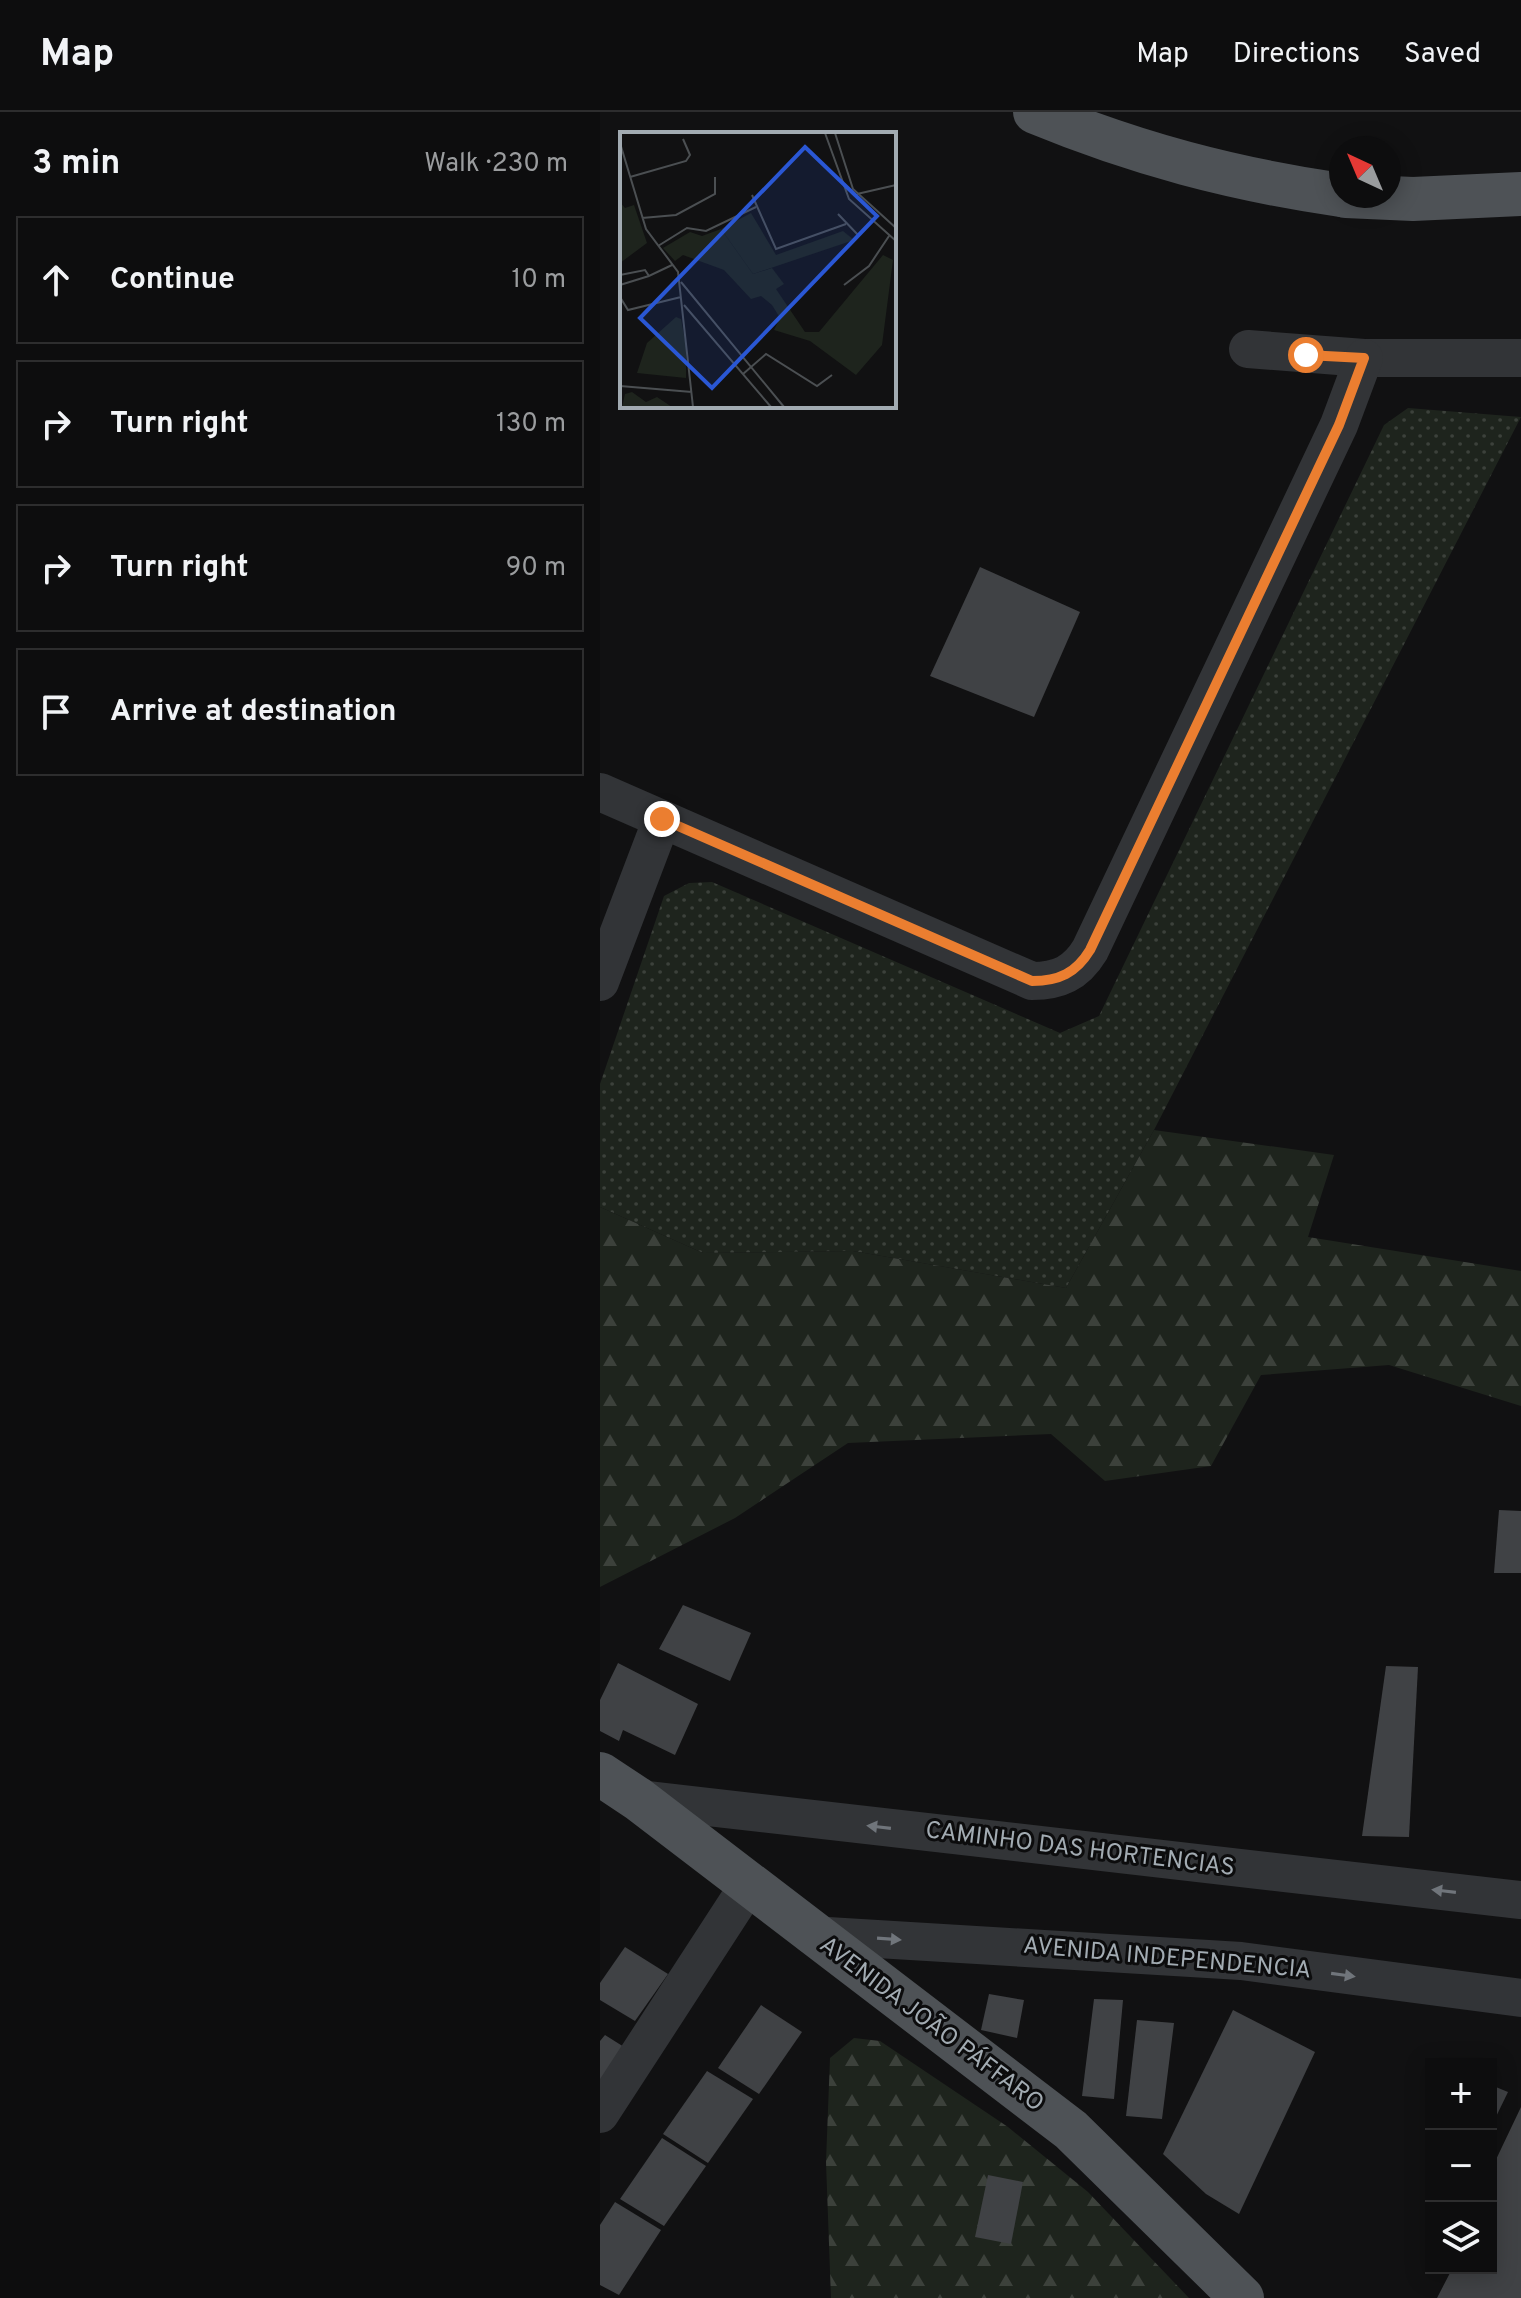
<!DOCTYPE html>
<meta charset="utf-8">
<style>
:root{--surface:#0d0d0e;--page:#1b1b1c;--text:#f1f3f6;--muted:#9a9c9e;--line:#2d2d2e}
body{margin:0;font-family:Overpass,sans-serif;background:var(--page);color:var(--text)}
.controls{position:absolute;right:24px;bottom:24px;display:grid;overflow:hidden;border-radius:0px;box-shadow:0 4px 20px #0003}
.controls button{width:72px;height:72px;display:grid;place-items:center;padding:0;border:0;border-bottom:2px solid var(--line);background:var(--surface);color:var(--text);font:40px sans-serif}
.compass{position:absolute;left:729px;top:24px;width:72px;height:72px;border-radius:50%;background:var(--surface);box-shadow:0 4px 20px #0003;rotate:316deg}
.stop{position:absolute;width:24px;height:24px;margin:-18px;border:6px solid #eb7e30;border-radius:50%;background:#fff}
.stop.end{background:#eb7e30;border-color:#fff;box-shadow:0 2px 8px #0008}
.list{margin:0;padding:0;list-style:none}
h2{display:flex;justify-content:space-between;align-items:center;height:104px;margin:0;padding:0 32px;font-size:34px}
h2 small{font-size:26px;font-weight:400;color:var(--muted)}
.list li{display:grid;grid-template-columns:52px 1fr auto;gap:24px;align-items:center;box-sizing:border-box;height:128px;margin:0 16px 16px;padding:0 16px;border:2px solid var(--line);border-radius:0px}
.list b{display:block;font-size:30px;white-space:nowrap}
.list em{font-size:26px;font-style:normal;color:var(--muted)}
.icon{flex:none;width:44px;height:44px;fill:none;stroke:currentColor;stroke-width:2;stroke-linecap:round;stroke-linejoin:round}
.map{position:relative;flex:none;width:921px;height:2186px;overflow:hidden}
header{display:flex;align-items:center;gap:48px;box-sizing:border-box;height:112px;padding:0 40px;background:var(--surface);border-bottom:2px solid var(--line)}
header strong{font-size:38px}
nav{display:flex;gap:44px;margin-inline-start:auto;font-size:28px}
main{display:flex}
aside{flex:1;background:var(--surface)}
.map>svg:first-child{display:block}
.green{fill:url(#green-dots)}
.forest{fill:url(#forest-firs)}
.building{fill:#404245}
.lines{fill:none;stroke-linecap:round;stroke-linejoin:round}
.minor{stroke:#323437;stroke-width:38}
.major{stroke:#4e5256;stroke-width:44}
.oneway{fill:#70757b}
.route{stroke:#eb7e30;stroke-width:10}
.labels{text-anchor:middle;dominant-baseline:central;stroke-width:6;stroke-linejoin:round;paint-order:stroke}
.street-label{font-size:24px;fill:#a2abb2;stroke:#0c0c0d}
.inset-road{fill:none;stroke:#4b4f52;stroke-width:2}
.view{fill:#2a57d4;fill-opacity:0.15;stroke:#2a57d4;stroke-width:4}
.inset-edge{fill:none;stroke:#a2abb2;stroke-width:4}
</style>
<header>
<strong>Map</strong>
<nav><a>Map</a><a>Directions</a><a>Saved</a></nav>
</header>
<main>
<aside>
<h2>3 min<small>Walk · 230 m</small></h2>
<ul class="list">
<li><svg class="icon" aria-label="ahead" viewBox="0 0 24 24"><path d="M12 20V5M6 11l6-6 6 6"/></svg><div><b>Continue</b></div><em>10 m</em></li>
<li><svg class="icon" aria-label="right" viewBox="0 0 24 24"><path d="M7 20v-9h11M14 6l5 5-5 5"/></svg><div><b>Turn right</b></div><em>130 m</em></li>
<li><svg class="icon" aria-label="right" viewBox="0 0 24 24"><path d="M7 20v-9h11M14 6l5 5-5 5"/></svg><div><b>Turn right</b></div><em>90 m</em></li>
<li><svg class="icon" aria-label="arrive" viewBox="0 0 24 24"><path d="M6 21V4h12l-3 4 3 4H6"/></svg><div><b>Arrive at destination</b></div></li>
</ul>
</aside>
<div class="map">
<svg width="921" height="2186" viewBox="0 0 921 2186">
<defs>
<pattern id="green-dots" width="8" height="8" patternUnits="userSpaceOnUse" patternTransform="scale(2)"><rect width="8" height="8" fill="#1e241d"/><path d="M2 2h.1M6 6h.1" fill="none" stroke="#3c413b" stroke-width="1.8" stroke-linecap="round"/></pattern>
<pattern id="forest-firs" width="22" height="20" patternUnits="userSpaceOnUse" patternTransform="scale(2)"><rect width="22" height="20" fill="#1e241d"/><path d="M5 1l3.5 6h-7zM16 11l3.5 6h-7z" fill="#3c413b"/></pattern>
</defs>
<rect width="100%" height="100%" fill="#111112"/>
<polygon class="green" points="808,296 921,305 554,1018 466,1176 253,1139 103,1141 0,1095 0,972 64,784 89,771 112,770 460,921 499,904 784,313"/>
<g class="forest">
<polygon points="554,1018 734,1043 708,1125 921,1159 921,1294 789,1253 661,1263 611,1354 505,1369 451,1322 248,1331 135,1406 0,1475 0,1095 103,1141 253,1139 466,1176"/>
<polygon points="254,1926 280,1929 408,2015 488,2080 589,2186 231,2186 226,2050 230,1946"/>
</g>
<g class="building">
<polygon points="380,455 480,500 434,605 330,564"/>
<polygon points="899,1398 921,1399 921,1461 894,1461"/>
<polygon points="83,1493 151,1521 130,1569 59,1537"/>
<polygon points="18,1551 98,1592 75,1643 23,1618 19,1629 0,1619 0,1588"/>
<polygon points="786,1554 818,1555 809,1725 762,1724"/>
<polygon points="25,1835 68,1862 35,1909 0,1888 0,1871"/>
<polygon points="389,1882 424,1888 417,1926 381,1918"/>
<polygon points="494,1887 523,1888 514,1987 482,1984"/>
<polygon points="161,1893 202,1920 159,1982 118,1956"/>
<polygon points="633,1898 715,1940 639,2102 606,2082 563,2042"/>
<polygon points="537,1908 574,1911 562,2007 526,2004"/>
<polygon points="5,1923 32,1940 0,1987 0,1929"/>
<polygon points="107,1959 153,1987 108,2051 63,2022"/>
<polygon points="891,1973 908,1980 891,2015"/>
<polygon points="921,1995 921,2186 837,2186 851,2159 845,2156 891,2156 891,2058"/>
<polygon points="62,2026 106,2054 64,2114 20,2087"/>
<polygon points="388,2063 423,2070 411,2132 375,2125"/>
<polygon points="15,2090 61,2118 19,2183 0,2173 0,2113"/>
</g>
<g class="lines">
<g class="minor">
<polyline points="648,237 764,246 921,246"/>
<path d="M 0,680 L 432,869 C 459,869 476,861 490,838 L 739,313 L 764,246"/>
<polyline points="0,870 62,707"/>
<polyline points="38,1687 921,1788"/>
<polyline points="211,1823 641,1849 921,1886"/>
<polyline points="0,2002 148,1774"/>
</g>
<g class="major">
<path d="M 435,0 C 537,42 632,67 741,83"/>
<polyline points="746,84 813,87 921,82"/>
<polyline points="0,1662 38,1687 471,2018 642,2186"/>
</g>
</g>
<defs><path id="oneway-solid" d="M-6-.8H1V-3.2L6.5 0L1 3.2V.8H-6Z" transform="scale(2)"/></defs>
<g class="oneway">
<use href="#oneway-solid" transform="translate(279 1715) rotate(-173)"/>
<use href="#oneway-solid" transform="translate(844 1779) rotate(-173)"/>
<use href="#oneway-solid" transform="translate(289 1827) rotate(4)"/>
<use href="#oneway-solid" transform="translate(743 1863) rotate(8)"/>
</g>
<g class="lines">
<path class="route" d="M 62,707 L 432,869 C 459,869 476,861 490,838 L 739,313 L 764,246 L 706,243"/>
</g>
<g class="labels">
<g class="street-label">
<text transform="translate(480 1738) rotate(7)">CAMINHO DAS HORTENCIAS</text>
<text transform="translate(567 1847) rotate(5)">AVENIDA INDEPENDENCIA</text>
<text transform="translate(331 1913) rotate(37)">AVENIDA JOÃO PÁFFARO</text>
</g>
</g>
<g transform="translate(20 20)">
<rect width="276" height="276" fill="#111112"/>
<path d="M 131,81 L 156,123 L 223,99 L 234,108 L 133,142 L 101,97 Z" fill="#1e241d"/>
<path d="M 0,70 L 5,76 L 14,73 L 27,111 L 0,131 ZM 101,97 L 133,142 L 152,136 L 164,152 L 156,157 L 185,200 L 199,200 L 263,123 L 273,128 L 262,213 L 236,243 L 190,209 L 154,198 L 160,186 L 152,173 L 141,164 L 131,167 L 104,138 L 63,123 L 55,129 L 43,116 L 70,100 L 82,104 ZM 56,185 L 61,187 L 66,214 L 66,246 L 17,241 L 27,211 ZM 12,260 L 26,270 L 37,265 L 52,275 L 2,275 L 5,262 Z" fill="#1e241d"/>
<path class="inset-road" d="M 205,1 L 229,67 L 276,109M 215,1 L 233,57 L 276,96M 0,11 L 26,97 L 58,140 L 73,275M 10,45 L 66,29 L 70,23 L 63,7M 237,62 L 276,53M 132,63 L 156,117 L 226,92M 218,82 L 239,104M 22,86 L 56,83 L 95,62 L 95,45M 38,114 L 67,96 L 86,99 L 136,75M 0,143 L 25,138 L 29,144 L 52,133M 61,150 L 164,275M 0,153 L 29,144M 224,153 L 249,134 L 269,104M 0,165 L 8,178 L 61,165M 64,173 L 151,275M 123,242 L 146,222 L 197,254 L 212,243M 0,254 L 72,260"/>
<path class="view" d="M 185,15 L 257,84 L 92,256 L 20,186 Z"/>
<rect width="276" height="276" class="inset-edge"/>
</g>
</svg>
<div class="controls">
<button>+</button>
<button>−</button>
<button><svg class="icon" aria-label="layers" viewBox="0 0 24 24"><path d="M12 4l9 5-9 5-9-5zM3 14l9 5 9-5"/></svg></button>
</div>
<svg class="compass" viewBox="-18 -18 36 36"><path d="M0-13l5 13h-10z" fill="#e53935"/><path d="M0 13l5-13h-10z" fill="#9a9c9e"/></svg>
<div class="stop" style="left:706px;top:243px"></div>
<div class="stop end" style="left:62px;top:707px"></div>
</div>
</main>
